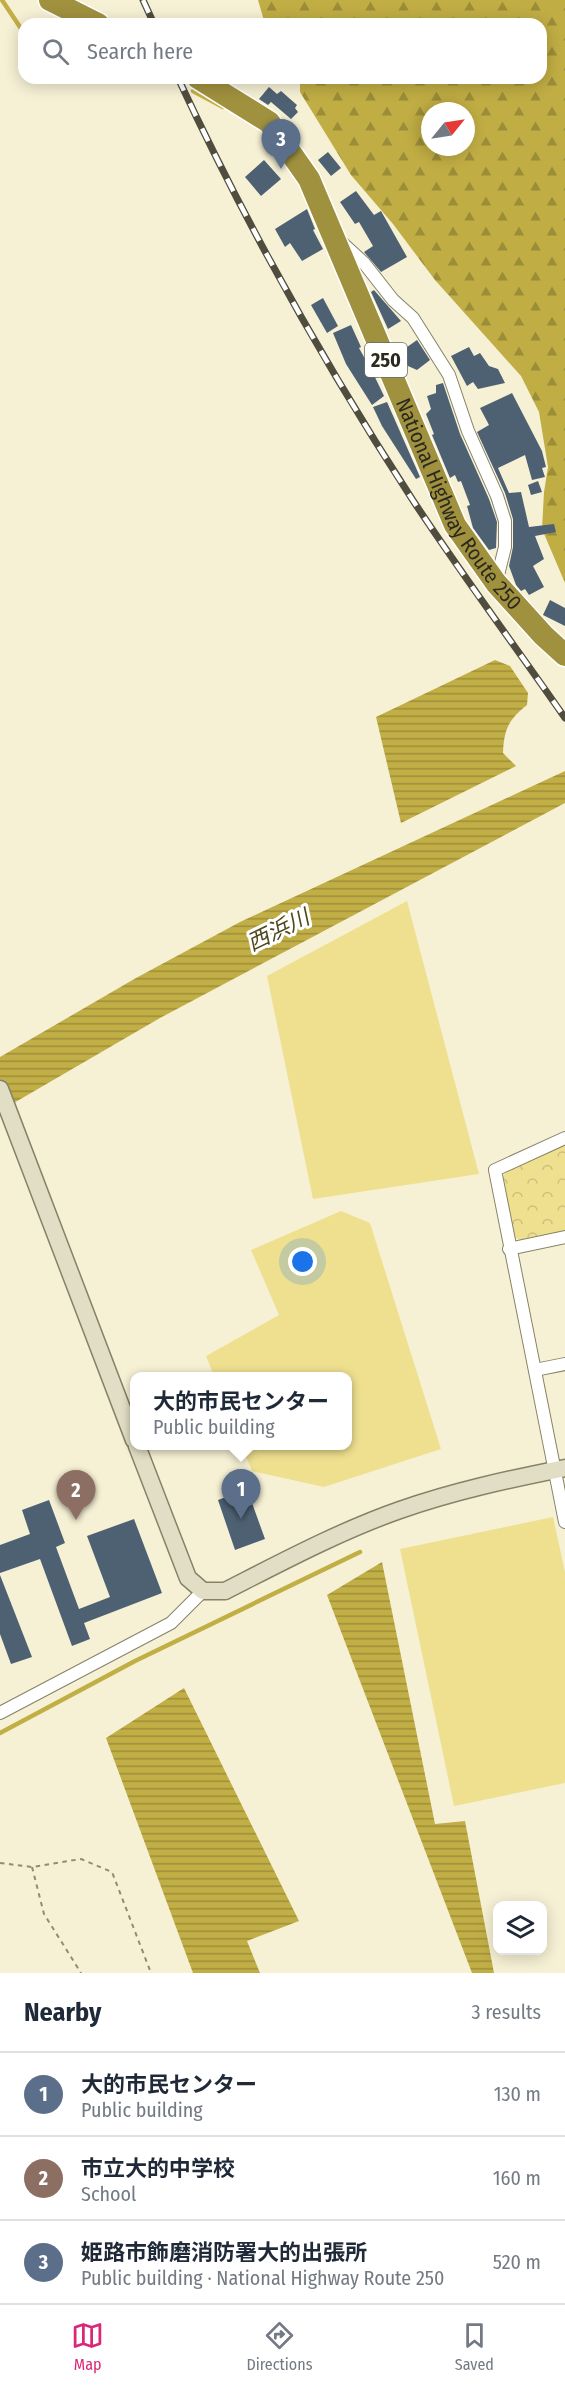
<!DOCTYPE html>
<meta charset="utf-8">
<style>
:root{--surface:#fff;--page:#f6f6f7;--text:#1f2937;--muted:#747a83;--line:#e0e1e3;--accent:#db2777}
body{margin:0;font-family:"Fira Sans Condensed","Noto Sans JP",sans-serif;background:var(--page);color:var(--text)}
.controls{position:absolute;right:18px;bottom:18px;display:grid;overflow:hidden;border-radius:12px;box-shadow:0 3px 15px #0003}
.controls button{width:54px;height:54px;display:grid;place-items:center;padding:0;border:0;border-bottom:2px solid var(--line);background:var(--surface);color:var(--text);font:30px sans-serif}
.compass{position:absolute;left:421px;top:102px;width:54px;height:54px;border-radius:50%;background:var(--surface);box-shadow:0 3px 15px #0003;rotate:60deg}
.you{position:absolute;left:303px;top:1262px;width:21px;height:21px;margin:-15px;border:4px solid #fff;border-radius:50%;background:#1a73e8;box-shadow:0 0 0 9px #1a73e833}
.badge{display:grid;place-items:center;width:39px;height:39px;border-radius:50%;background:var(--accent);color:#fff;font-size:20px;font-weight:700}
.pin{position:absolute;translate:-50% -50px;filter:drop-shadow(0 2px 3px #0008)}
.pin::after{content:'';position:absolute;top:32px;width:21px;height:18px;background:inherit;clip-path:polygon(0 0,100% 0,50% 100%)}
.popup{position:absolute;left:130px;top:1372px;width:222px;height:78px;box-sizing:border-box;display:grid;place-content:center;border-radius:12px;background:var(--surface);filter:drop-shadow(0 2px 4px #0005);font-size:20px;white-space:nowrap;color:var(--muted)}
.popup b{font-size:22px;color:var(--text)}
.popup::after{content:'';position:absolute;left:50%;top:100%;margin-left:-12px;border:12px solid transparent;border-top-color:var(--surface)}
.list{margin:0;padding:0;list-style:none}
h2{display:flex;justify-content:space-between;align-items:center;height:78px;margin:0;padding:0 24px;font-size:26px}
h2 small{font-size:20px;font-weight:400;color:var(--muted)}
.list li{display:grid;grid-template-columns:39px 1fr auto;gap:18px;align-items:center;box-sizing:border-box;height:84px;padding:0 24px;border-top:2px solid var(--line)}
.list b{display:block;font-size:22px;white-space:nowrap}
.list p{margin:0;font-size:20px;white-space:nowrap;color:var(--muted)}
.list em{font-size:20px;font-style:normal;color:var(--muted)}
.icon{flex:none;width:33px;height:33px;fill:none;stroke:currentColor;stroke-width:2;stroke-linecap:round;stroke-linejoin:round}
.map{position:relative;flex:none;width:565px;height:1973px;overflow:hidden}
.search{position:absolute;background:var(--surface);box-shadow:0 3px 15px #0003;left:18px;right:18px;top:18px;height:66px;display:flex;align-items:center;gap:15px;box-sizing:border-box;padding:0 21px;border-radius:18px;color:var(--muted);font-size:22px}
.sheet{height:330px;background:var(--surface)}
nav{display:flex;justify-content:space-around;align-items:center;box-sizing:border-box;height:84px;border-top:2px solid var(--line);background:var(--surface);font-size:16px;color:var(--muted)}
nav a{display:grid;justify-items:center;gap:3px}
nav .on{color:var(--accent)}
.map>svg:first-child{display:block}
.grass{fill:#efe090}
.forest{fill:url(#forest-firs);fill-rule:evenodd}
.park{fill:url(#park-crowns)}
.water{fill:url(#water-rules)}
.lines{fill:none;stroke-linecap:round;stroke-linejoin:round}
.stream{stroke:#c1af46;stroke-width:4.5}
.building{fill:#4e6173}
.street-casing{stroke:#868268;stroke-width:14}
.secondary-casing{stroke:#868268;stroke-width:19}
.highway-casing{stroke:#fff;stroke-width:25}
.path{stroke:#8f8c78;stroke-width:2;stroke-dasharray:4.5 4.5;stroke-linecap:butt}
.street{stroke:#fff;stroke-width:12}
.secondary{stroke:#e2dec5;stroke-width:16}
.highway{stroke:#a0913e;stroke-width:22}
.rail-casing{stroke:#504d3f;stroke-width:7}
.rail{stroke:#fff;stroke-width:4.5;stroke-dasharray:14;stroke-linecap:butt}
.labels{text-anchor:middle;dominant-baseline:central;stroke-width:6;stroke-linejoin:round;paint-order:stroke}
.shield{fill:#fff;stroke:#6b6a62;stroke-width:1.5}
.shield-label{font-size:20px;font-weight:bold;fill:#2c2a1f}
.street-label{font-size:21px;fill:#2c2a1f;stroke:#fff}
.water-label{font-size:22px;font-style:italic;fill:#50481d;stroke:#fff}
</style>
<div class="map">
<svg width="565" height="1973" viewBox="0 0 565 1973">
<defs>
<pattern id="forest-firs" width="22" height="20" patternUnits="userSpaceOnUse" patternTransform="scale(1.5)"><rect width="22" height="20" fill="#c0ad44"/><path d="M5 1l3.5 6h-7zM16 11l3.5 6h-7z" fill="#9c8d38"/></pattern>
<pattern id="park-crowns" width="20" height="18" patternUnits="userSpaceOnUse" patternTransform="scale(1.5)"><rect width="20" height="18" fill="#efe090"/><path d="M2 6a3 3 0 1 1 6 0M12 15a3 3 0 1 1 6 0" fill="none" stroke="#cdc07c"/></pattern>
<pattern id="water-rules" width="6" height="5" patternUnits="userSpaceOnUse" patternTransform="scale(1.5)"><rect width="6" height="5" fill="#c1af46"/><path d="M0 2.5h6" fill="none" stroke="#9d8f3a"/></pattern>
</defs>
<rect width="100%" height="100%" fill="#f6f1d5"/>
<g class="grass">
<polygon points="407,901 479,1174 313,1199 267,976"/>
<polygon points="341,1211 370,1223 441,1449 324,1487 252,1471 242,1446 348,1446 348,1376 214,1376 206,1356 279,1315 251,1250"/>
<polygon points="553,1517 565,1572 565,1783 454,1806 400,1549"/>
</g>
<path class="forest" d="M 258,0 L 565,0 L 565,583 L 542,529 L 544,492 L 548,467 L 539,412 L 521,376 L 435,280 L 393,224 L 351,175 L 300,92 L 300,78 L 541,78 L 541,24 L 265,24 ZM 430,111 L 466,111 L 466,147 L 430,147 Z"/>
<polygon class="park" points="565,1144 565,1232 522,1241 514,1237 502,1178 507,1171"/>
<g class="water">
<path d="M 495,660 L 510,666 L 528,693 L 527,705 C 508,720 504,730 503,753 L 516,766 L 401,823 L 376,717 Z"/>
<polygon points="565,771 565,803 160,1018 0,1111 0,1057 136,978 240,922"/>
<polygon points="382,1562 435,1824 465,1821 494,1973 472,1973 327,1595"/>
<polygon points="184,1688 299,1921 247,1941 260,1973 193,1973 106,1738"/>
</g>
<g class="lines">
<g class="stream">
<polyline points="2,0 24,33"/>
<polyline points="193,91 223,107"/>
<polyline points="0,1733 135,1661 360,1552"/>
</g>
</g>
<g class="building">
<polygon points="269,87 277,94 281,91 297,105 295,108 298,112 291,119 271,102 268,105 259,99"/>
<polygon points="328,152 341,168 331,176 318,160"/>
<polygon points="264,160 281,179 261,196 245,177"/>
<polygon points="356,191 374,215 381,211 407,257 381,272 364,252 373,246 359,222 355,224 340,202"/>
<polygon points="307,209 315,229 313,230 323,249 302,261 290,243 285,247 275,229"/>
<polygon points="374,290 401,321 388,329 371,292"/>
<polygon points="323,298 338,326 327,333 311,305"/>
<polygon points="351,325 361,347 359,348 369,366 365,371 368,374 372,371 384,396 372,405 346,364 333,333"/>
<polygon points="417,340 430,360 417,370 408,366 400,352"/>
<polygon points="469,347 474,356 480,353 489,366 498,369 505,383 478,389 473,382 467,386 451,356"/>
<polygon points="443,383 460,434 489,499 497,522 496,548 489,550 473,528 467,506 470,505 461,481 458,482 455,475 450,478 432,435 434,434 426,414 431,409 427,396 436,393 436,385"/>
<polygon points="512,393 542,451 546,467 542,468 545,477 532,480 525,455 498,468 509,493 521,492 529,527 554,524 556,532 535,536 544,559 533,566 544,587 529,595 525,589 521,591 516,585 509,566 513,547 513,519 505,493 477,432 489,425 480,408"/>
<polygon points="387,402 420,477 416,479 382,426 373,407"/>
<polygon points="538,481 542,492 531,495 528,485"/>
<polygon points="550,600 565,608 565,626 543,615"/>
<polygon points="247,1489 265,1539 235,1550 218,1500"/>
<polygon points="49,1500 65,1543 56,1547 79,1609 110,1597 87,1536 134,1519 162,1593 84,1623 90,1639 72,1646 40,1559 0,1573 0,1545 30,1534 22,1510"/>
<polygon points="0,1575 32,1657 11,1664 0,1634"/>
</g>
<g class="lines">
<g class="street-casing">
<g id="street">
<polyline points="340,241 364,263 393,300 413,318 449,375 468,431 497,496 505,521 505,547 496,583"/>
<polyline points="565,1138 495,1170 565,1522"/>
<polyline points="509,1249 565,1237"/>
<polyline points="535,1370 565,1364"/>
<polyline points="0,1713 171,1623 203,1591"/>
</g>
</g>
<g class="secondary-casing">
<g id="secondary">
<polyline points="0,1089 134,1440"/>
<path d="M 137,1446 L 188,1578 L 203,1591 L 225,1591 C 282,1562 340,1531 400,1510 C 454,1491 510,1479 565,1468"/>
</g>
</g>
<g class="highway-casing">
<g id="highway">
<polyline points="50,0 98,24"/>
<path id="s1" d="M 198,78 L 269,122 L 309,179 L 455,525 L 496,583 L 543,635 L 565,655"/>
</g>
</g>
<g class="path">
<polyline points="0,1863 32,1867 81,1859 112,1872 151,1973"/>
<polyline points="32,1867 44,1914 81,1973"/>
</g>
<use href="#street" class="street"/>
<use href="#secondary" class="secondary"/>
<use href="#highway" class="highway"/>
<g class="rail-casing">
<g id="rail">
<polyline points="143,0 154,24"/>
<path d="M 178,78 C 246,224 326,367 414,502 C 463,576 515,646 565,718"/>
</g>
</g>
<use href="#rail" class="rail"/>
</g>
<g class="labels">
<rect class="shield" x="365" y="343" width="42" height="34" rx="4.5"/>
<g class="shield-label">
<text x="386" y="360">250</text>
</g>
<g class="street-label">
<text stroke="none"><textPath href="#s1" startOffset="512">National Highway Route 250</textPath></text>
</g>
<g class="water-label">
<text transform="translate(278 930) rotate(-26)">西浜川</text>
</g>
</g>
</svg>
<div class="controls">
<button><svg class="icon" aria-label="layers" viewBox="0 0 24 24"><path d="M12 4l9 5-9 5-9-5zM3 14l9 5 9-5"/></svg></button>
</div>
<svg class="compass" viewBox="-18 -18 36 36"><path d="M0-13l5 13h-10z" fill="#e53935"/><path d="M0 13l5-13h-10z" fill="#747a83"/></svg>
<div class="you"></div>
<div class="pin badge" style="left:241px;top:1519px;background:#5c6f8a">1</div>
<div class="popup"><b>大的市民センター</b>Public building</div>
<div class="pin badge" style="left:76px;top:1520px;background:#8d6e63">2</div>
<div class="pin badge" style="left:281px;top:169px;background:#5c6f8a">3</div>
<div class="search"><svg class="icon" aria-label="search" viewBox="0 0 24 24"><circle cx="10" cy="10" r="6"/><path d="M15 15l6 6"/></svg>Search here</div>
</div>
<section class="sheet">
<h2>Nearby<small>3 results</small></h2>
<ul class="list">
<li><span class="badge" style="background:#5c6f8a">1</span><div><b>大的市民センター</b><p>Public building</p></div><em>130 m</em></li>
<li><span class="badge" style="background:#8d6e63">2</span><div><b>市立大的中学校</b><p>School</p></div><em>160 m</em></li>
<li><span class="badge" style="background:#5c6f8a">3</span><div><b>姫路市飾磨消防署大的出張所</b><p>Public building · National Highway Route 250</p></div><em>520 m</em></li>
</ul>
</section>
<nav>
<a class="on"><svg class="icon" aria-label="map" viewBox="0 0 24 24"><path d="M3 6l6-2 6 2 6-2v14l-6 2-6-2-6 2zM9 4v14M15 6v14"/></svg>Map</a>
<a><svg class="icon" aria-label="directions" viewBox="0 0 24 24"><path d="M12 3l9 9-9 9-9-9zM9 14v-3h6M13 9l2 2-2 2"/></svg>Directions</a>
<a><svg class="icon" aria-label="saved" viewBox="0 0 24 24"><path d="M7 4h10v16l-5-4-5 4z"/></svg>Saved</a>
</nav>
